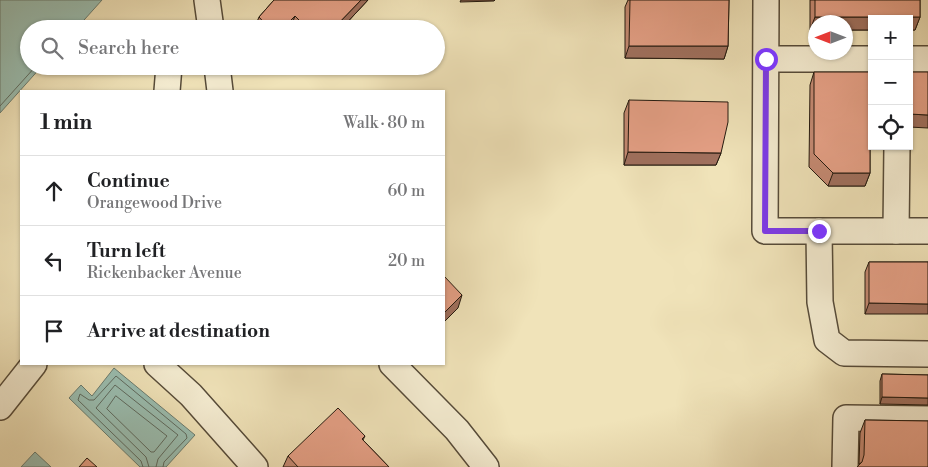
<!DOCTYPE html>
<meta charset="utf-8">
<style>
:root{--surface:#fff;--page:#f2f2f2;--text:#202124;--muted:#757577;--line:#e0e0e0}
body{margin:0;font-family:"Libre Bodoni",serif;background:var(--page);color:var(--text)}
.controls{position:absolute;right:15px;top:15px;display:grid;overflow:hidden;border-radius:0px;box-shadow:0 1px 4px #0004}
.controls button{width:45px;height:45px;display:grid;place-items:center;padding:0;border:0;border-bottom:1px solid var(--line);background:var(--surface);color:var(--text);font:25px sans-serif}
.compass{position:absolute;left:808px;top:15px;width:45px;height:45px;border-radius:50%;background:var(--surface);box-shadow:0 1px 4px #0004;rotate:270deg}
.stop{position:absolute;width:15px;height:15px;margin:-11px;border:4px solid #7c3aed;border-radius:50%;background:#fff}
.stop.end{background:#7c3aed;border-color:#fff;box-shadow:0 1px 5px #0008}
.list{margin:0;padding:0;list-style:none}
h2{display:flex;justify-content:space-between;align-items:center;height:65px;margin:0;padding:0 20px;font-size:21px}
h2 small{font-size:16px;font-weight:400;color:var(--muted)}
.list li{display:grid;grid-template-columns:32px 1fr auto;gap:15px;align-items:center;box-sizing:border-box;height:70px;padding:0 20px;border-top:1px solid var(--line)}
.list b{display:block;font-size:19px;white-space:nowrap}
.list p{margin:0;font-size:16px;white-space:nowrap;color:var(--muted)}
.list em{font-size:16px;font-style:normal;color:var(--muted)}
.icon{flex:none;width:28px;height:28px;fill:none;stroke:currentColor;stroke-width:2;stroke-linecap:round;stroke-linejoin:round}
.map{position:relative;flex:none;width:928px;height:467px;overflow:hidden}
.search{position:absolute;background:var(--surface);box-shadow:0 1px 4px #0004;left:20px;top:20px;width:425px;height:55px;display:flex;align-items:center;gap:12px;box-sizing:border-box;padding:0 18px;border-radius:28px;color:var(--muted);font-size:19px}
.panel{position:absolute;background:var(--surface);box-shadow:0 1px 4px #0004;left:20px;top:90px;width:425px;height:275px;border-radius:0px}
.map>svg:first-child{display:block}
.water{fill:#9abeb1;stroke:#6a7c70}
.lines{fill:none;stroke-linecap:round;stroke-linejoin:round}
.shore{stroke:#5e6b60;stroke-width:1}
.minor-casing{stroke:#564b39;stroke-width:28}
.minor{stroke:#f5edd2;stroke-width:25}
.wall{fill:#c58a73;stroke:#22180e}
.shaded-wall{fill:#a0705e;stroke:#22180e}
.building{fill:#e5a086;stroke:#22180e}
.route{stroke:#7c3aed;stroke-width:6}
</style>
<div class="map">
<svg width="928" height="467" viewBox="0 0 928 467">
<rect width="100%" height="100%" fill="#f0e3b9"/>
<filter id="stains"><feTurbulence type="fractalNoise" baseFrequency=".004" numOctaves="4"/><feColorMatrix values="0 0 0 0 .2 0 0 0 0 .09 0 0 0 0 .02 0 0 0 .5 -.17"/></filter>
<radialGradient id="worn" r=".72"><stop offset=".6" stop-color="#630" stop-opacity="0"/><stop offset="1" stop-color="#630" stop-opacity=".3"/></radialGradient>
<g class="water">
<polygon points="0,0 102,0 76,29 29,29 29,66 42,66 0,113"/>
<polygon points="114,368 195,435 166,467 140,467 69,398 81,385 92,396"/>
<polygon points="35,452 51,467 21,467"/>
</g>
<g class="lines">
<g class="shore">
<polyline points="0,106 36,66"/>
<polygon points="116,396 167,436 154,452 151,452 107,409"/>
<polyline points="143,467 141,461 78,400 80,394 89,400 94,400 116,376 186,434 187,438 164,462 163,467"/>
<polyline points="149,467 146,457 96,408 115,385 178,435 158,459 156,467"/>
</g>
<g class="minor-casing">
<g id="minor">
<polyline points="207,0 211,29"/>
<polyline points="766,0 765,231 928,231"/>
<polyline points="766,59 872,59"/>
<polyline points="909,59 928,59"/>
<polyline points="217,66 220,91"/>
<polyline points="167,91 169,66"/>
<polyline points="819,231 820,302 827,340 844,353 928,354"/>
<polyline points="896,231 897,146"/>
<polyline points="157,364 191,395 255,467"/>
<polyline points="392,364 457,430 486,467"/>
<polyline points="0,407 34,364"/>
<polyline points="845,467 846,418 928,419"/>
</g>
</g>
<use href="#minor" class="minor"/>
</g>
<g class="wall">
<polygon points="274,0 368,0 341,29 254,29 259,17"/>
<polygon points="628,0 729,0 728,46 724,59 625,58 625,7"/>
<polygon points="810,0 920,0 920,17 915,30 909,30 909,19 872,19 872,30 810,30"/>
<polygon points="814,72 872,135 870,135 870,173 865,186 828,186 809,167 810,85"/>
<polygon points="629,100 721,153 716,165 624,165 624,113"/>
<polygon points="869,262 928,262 865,314 865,272"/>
<polygon points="882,374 928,375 880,404 880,381"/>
<polygon points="865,420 928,421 859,464 860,433"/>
<polygon points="365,436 363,440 389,467 283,467 288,456"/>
</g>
<g class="shaded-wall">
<polygon points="361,0 368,0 341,29 333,29"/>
<polygon points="461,0 495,0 494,1 460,2"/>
<polygon points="295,16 290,29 282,29"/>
<polygon points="815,17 920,17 915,30 909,30 909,19 872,19 872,30 846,30 846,22 816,22 816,30 810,30"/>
<polygon points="629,46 728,46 724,59 625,58"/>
<polygon points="909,114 928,115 928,128 909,127"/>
<polygon points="870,123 872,123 872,135 865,135"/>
<polygon points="628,152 721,153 716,165 624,165"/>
<polygon points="833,173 870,173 865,186 828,186"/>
<polygon points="462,295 458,308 444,322 444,313"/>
<polygon points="869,303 928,304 928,314 865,314"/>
<polygon points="882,397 928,398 928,405 880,404"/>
</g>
<g class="building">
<polygon points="274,0 361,0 333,29 308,29 295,16 282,29 270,29 259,17"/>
<polygon points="630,0 729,0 728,46 629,46"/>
<rect x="815" y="0" width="105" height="17"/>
<polygon points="814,72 872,72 872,123 870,123 870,173 833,173 814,154"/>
<polygon points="909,72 928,72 928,115 909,114"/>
<polygon points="629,100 728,102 728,122 721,153 628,152"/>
<polygon points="869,262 928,262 928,304 869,303"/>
<polygon points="444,276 462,295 444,313"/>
<polygon points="882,374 928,375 928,398 882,397"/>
<polygon points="338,408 365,436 362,439 389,467 298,467 288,456"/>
<polygon points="865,420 928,421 928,467 857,467 862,462 864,455"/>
<polygon points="87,458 97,467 79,467"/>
</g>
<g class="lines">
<polyline class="route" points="766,59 765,231 819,231"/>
</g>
<rect width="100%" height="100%" filter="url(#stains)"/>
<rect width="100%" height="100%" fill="url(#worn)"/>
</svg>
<div class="controls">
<button>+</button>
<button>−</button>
<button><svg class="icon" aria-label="locate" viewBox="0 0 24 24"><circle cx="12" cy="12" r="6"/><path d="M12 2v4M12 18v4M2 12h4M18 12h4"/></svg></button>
</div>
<svg class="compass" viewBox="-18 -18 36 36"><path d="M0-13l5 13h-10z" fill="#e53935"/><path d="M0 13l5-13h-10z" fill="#757577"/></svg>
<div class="stop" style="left:766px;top:59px"></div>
<div class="stop end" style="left:819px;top:231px"></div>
<div class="search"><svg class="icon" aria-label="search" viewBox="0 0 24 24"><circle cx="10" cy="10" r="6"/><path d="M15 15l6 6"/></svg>Search here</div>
<section class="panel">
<h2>1 min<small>Walk · 80 m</small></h2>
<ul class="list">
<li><svg class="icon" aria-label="ahead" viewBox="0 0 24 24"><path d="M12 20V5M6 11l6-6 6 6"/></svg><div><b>Continue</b><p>Orangewood Drive</p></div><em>60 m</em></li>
<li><svg class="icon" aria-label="left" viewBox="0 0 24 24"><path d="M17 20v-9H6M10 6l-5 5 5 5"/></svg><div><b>Turn left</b><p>Rickenbacker Avenue</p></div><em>20 m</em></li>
<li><svg class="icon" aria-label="arrive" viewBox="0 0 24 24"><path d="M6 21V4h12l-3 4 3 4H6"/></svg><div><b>Arrive at destination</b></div></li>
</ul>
</section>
</div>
